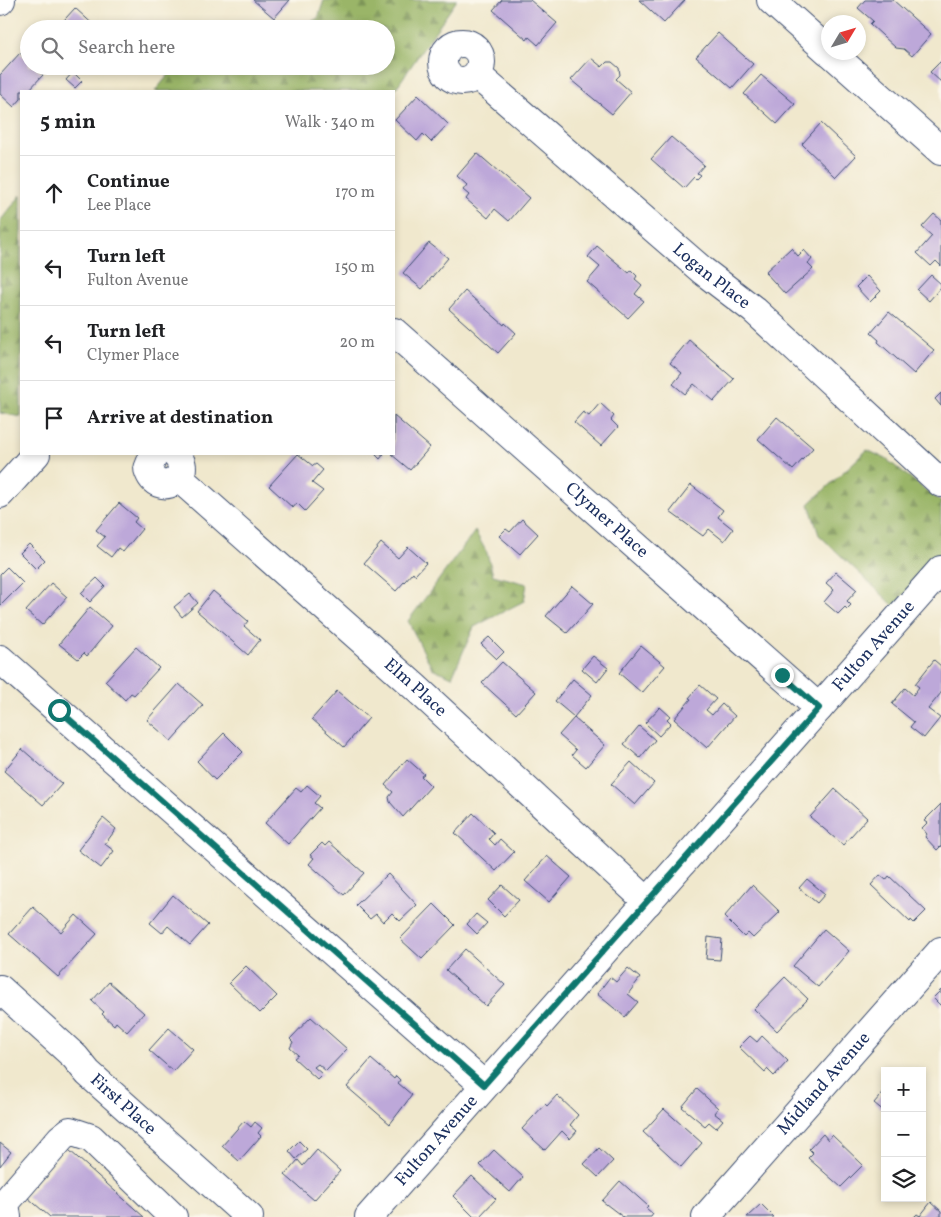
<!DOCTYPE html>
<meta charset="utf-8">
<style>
:root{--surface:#fff;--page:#f6f6f6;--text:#202124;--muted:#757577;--line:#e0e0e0}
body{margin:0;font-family:Vollkorn,serif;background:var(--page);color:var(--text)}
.controls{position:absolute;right:15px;bottom:15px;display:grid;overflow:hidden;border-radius:0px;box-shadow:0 2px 8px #0003}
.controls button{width:45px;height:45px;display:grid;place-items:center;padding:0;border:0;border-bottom:1px solid var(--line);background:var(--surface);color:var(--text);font:25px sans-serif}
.compass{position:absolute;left:821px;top:15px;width:45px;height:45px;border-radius:50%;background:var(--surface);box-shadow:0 2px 8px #0003;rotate:52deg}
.stop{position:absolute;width:15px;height:15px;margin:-11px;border:4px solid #0f766e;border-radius:50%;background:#fff}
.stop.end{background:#0f766e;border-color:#fff;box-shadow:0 1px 5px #0008}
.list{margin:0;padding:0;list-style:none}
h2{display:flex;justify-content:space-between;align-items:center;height:65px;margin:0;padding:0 20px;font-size:21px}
h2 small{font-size:16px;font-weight:400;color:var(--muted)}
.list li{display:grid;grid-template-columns:32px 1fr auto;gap:15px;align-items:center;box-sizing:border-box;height:75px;padding:0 20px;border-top:1px solid var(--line)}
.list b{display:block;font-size:19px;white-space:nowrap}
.list p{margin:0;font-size:16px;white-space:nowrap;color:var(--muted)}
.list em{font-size:16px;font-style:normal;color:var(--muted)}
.icon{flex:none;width:28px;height:28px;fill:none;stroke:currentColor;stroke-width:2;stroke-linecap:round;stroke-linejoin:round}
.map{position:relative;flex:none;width:941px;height:1217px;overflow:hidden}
.search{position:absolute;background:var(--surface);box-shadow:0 2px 8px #0003;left:20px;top:20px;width:375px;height:55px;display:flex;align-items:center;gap:12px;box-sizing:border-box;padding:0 18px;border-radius:28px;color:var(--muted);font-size:19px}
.panel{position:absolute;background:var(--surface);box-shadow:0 2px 8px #0003;left:20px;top:90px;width:375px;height:365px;border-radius:0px}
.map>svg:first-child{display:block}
.forest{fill:url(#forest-firs);stroke:#5a7262}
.building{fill:#bda8d9}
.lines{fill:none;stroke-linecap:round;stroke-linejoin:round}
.minor-casing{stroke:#3b4b6f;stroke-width:30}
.minor{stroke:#fff;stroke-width:28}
.route{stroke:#0f766e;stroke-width:6}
.labels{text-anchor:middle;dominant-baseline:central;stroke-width:4;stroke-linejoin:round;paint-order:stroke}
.street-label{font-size:18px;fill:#1b2f5e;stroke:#fbf7ec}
</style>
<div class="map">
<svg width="941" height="1217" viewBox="0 0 941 1217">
<defs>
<pattern id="forest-firs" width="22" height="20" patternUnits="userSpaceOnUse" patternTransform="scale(1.25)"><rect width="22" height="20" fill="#9ab567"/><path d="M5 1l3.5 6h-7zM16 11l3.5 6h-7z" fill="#7d9458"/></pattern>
</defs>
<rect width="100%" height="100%" fill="#fbf7ec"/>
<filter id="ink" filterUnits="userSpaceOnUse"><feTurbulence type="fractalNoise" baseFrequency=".02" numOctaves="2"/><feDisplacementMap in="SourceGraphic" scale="10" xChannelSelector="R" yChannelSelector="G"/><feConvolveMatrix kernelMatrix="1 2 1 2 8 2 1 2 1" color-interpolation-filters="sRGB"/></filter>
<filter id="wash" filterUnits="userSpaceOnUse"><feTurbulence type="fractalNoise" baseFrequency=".0096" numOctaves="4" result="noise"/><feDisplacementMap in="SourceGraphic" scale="20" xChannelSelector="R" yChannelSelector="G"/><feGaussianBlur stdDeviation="1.12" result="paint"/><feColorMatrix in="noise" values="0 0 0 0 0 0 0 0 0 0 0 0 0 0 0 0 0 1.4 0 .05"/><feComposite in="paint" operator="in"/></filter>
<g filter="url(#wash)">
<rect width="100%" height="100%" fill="#f0e8cd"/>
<g class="forest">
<polygon points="324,0 457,0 394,91 155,91 176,66 386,66 386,29 298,29 318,18"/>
<polygon points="21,195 21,417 0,413 0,221"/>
<polygon points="867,450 886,459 941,502 941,555 894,606 819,535 809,504"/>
<polygon points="475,531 487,553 493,575 527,584 524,601 474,627 452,677 432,668 408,621"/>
</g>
<g id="blocks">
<g class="building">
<polygon points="253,0 290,0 274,18"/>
<polygon points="502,0 530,0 557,23 538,45 529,37 527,40 493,10"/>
<polygon points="639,0 685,0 664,23"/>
<polygon points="865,0 893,0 931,34 912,56 904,49 896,48 870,24 873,21 858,8"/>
<polygon points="75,8 98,29 56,29"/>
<polygon points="718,33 753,64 732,88 696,57"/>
<polygon points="20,53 29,61 29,66 34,66 43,75 28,91 21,91 21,99 14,107 0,94 0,75"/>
<polygon points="591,58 602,67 607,62 612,62 619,68 620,75 616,79 631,92 612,114 571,80"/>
<polygon points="941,61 941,82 930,72"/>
<polygon points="73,72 82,81 75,88 66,80"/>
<polygon points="761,75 795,104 777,124 744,94"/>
<polygon points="418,95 448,124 431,142 423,134 417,141 395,120"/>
<polygon points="821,123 856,156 836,177 802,144"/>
<polygon points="671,137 704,165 697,173 700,175 696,179 694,177 684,188 651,159"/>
<polygon points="477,153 529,198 509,221 495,209 488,218 466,199 469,195 463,190 467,185 457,176"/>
<polygon points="934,214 941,220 941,266 936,261 931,266 917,253 932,236 922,227"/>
<polygon points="429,243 448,258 422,289 403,273"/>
<polygon points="597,246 629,273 631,270 637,276 635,279 642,285 635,294 644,301 628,318 587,282 600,267 588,257"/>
<polygon points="791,248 798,256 804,250 812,259 808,264 813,269 785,294 765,272"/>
<polygon points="931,275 941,284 941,287 929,301 917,290"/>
<polygon points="867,276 881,291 870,302 856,287"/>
<polygon points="465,291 504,325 505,323 516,333 498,353 449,309"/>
<polygon points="889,312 934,350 914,374 878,342 879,340 871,333"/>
<polygon points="689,340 734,379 714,401 694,384 685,394 673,384 682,373 670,363"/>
<polygon points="941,393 941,406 935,399"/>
<polygon points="600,403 614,416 611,420 618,427 601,446 574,422 583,412 589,416"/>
<polygon points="394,416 430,447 410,470 391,454 394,454"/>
<polygon points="777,417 813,448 793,470 758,439"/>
<polygon points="298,454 313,466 316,464 323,470 312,483 323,491 305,511 297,503 293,508 269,486"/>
<polygon points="375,454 384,454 380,459"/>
<polygon points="691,485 723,510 718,517 733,529 724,541 709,529 703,536 670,512"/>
<polygon points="119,503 137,518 134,522 142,529 123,552 118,548 111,557 97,546 105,537 96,530"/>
<polygon points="522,519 538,534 520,554 499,536 506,529 510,532"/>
<polygon points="381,543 398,558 408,547 426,563 415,575 413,572 396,591 364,563"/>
<polygon points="29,544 45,560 36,569 20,553"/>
<polygon points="7,567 23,583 0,606 0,574"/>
<polygon points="836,572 857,590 847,601 851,605 847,609 845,607 838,614 824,602 834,590 826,583"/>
<polygon points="97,578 105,586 90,602 81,593"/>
<polygon points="51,583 67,597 42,625 26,611"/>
<polygon points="572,586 593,604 567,633 546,616"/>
<polygon points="213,591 248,621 244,626 260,640 248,655 197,611"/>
<polygon points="190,594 198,603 182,617 174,607"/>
<polygon points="90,607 112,626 87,656 84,653 78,659 59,644"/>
<polygon points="489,637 504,652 497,659 481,644"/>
<polygon points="641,646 665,666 642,693 619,673"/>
<polygon points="136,647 159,668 134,695 131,693 125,700 105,681"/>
<polygon points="593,656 608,668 597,682 582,669"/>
<polygon points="934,660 941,666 941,693 928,709 940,718 924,738 910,727 914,722 892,704 905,688 913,695 919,687 915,684"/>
<polygon points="502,662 536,692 516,714 482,683"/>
<polygon points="573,679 592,695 574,717 555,701"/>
<polygon points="179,684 203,705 171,741 147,720"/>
<polygon points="700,685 716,699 706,710 712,715 722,704 735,716 707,748 674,719 691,699 689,698"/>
<polygon points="337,691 369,718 344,747 312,719"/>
<polygon points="660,707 670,716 667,719 671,723 659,736 645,723"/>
<polygon points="574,718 605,745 586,767 572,755 576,750 559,735"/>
<polygon points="639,726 655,740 640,758 624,744"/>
<polygon points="224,733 243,752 215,780 197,761"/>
<polygon points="22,749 62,784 43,805 4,771"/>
<polygon points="407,759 424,774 421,776 431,786 403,817 390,802 389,797 393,792 385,785"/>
<polygon points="631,762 654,783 635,805 611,784"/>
<polygon points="307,785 320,796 314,803 320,808 288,844 265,823 296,788 301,792"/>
<polygon points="835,789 867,818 843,845 810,817"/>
<polygon points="941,804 941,846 937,850 925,837 927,834 922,828 927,823 924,821"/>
<polygon points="473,813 494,833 489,839 495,845 500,839 514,852 496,871 455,833"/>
<polygon points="103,818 116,829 105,844 114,851 101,868 78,850"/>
<polygon points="329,842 364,873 344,895 309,864 314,858 310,855 322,843 325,846"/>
<polygon points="547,856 571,877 549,902 525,881"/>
<polygon points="388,874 417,905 400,921 392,913 383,922 376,914 370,919 356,905"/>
<polygon points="880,875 886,880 889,876 926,911 914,923 911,920 910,922 871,885"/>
<polygon points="807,879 825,894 817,903 799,888"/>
<polygon points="502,885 519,900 504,916 488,900"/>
<polygon points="752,885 780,912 753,938 748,933 744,937 724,917"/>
<polygon points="173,895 208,925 190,945 168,926 162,933 150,923"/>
<polygon points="434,904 455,925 422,959 400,939"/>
<polygon points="33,907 61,932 76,915 97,934 58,977 9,934"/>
<polygon points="476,914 487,923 477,934 467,924"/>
<polygon points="824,929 849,951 818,987 793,966"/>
<polygon points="708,937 722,939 720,960 706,959"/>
<polygon points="465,949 505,985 486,1006 446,970"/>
<polygon points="246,966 277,996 260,1013 229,983"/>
<polygon points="628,968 640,978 628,994 638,1002 625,1017 597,994 610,977 616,982"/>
<polygon points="785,977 808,999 777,1031 754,1009"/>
<polygon points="109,982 144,1013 127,1032 116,1022 114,1025 102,1014 104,1012 92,1001"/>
<polygon points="941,990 941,1006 933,998"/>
<polygon points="311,1017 347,1049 326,1071 318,1064 314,1067 322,1074 317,1079 294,1058 298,1055 290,1048 293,1042 290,1039"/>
<polygon points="169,1028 193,1049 173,1071 149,1050"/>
<polygon points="750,1036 757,1042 762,1036 788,1061 774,1076 767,1069 765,1072 739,1047"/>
<polygon points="371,1059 394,1079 396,1076 400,1080 398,1083 412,1095 390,1124 347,1087"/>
<polygon points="697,1089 718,1108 714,1113 723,1120 716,1128 709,1122 705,1126 682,1107"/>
<polygon points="885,1090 885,1112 874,1103"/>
<polygon points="557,1095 578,1115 570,1125 577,1131 570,1139 562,1131 545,1150 522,1129 545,1104 547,1106"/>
<polygon points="664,1109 702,1143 681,1167 643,1132"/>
<polygon points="244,1121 251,1127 255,1122 262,1128 258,1133 261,1136 239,1161 222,1146"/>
<polygon points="823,1134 828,1140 832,1135 863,1165 841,1187 808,1158 813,1153 809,1149"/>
<polygon points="299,1141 307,1149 296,1159 289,1151"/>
<polygon points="0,1143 11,1152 0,1166"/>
<polygon points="599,1148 613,1161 598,1177 584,1164"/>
<polygon points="69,1150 144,1217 50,1217 27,1197"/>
<polygon points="317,1150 340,1171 314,1200 285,1175 298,1160 303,1166"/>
<polygon points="494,1150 523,1177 510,1192 480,1165"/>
<polygon points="472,1176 496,1199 479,1217 474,1217 453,1196"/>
<polygon points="620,1181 648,1206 646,1208 653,1214 651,1217 623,1217 602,1201"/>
<polygon points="931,1202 941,1211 941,1217 914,1217 917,1214 920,1216"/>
<polygon points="761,1204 774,1217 747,1217"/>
</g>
</g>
</g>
<g filter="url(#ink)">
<use href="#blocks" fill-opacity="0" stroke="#3b4b6f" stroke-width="1"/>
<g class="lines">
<g class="minor-casing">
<g id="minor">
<polyline points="771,0 828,51"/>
<polyline points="0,1 1,0"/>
<circle cx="462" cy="62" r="19"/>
<polyline points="830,52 941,151"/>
<path id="s1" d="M 477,75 L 703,271 L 754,310 L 941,483"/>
<path id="s2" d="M 394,332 L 819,708"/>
<path d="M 154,454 L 148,469 C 157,501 198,476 175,454"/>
<path id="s3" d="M 179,478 L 415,687 L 648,902"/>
<polyline points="0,494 36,454"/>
<polyline points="0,659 484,1085"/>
<path id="s4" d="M 0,989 L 75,1057 L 88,1073 L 249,1217"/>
<polyline points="7,1217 5,1203 61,1138 70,1131 91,1138 173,1217"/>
<path id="s5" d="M 369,1217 L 941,570"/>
<path id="s6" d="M 706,1217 L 941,951"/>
</g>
</g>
<use href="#minor" class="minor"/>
</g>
</g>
<g class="lines" filter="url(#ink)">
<polyline class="route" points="59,710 484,1085 819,708 782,675"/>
</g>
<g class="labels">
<g class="street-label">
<text stroke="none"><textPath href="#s1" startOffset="309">Logan Place</textPath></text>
<text stroke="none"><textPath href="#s2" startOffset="284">Clymer Place</textPath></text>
<text stroke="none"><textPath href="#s5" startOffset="762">Fulton Avenue</textPath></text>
<text stroke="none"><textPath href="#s3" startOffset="316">Elm Place</textPath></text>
<text stroke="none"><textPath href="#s6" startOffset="178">Midland Avenue</textPath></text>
<text stroke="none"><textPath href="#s4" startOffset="169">First Place</textPath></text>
<text stroke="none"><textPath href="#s5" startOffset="102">Fulton Avenue</textPath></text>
</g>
</g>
</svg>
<div class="controls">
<button>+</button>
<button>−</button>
<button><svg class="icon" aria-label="layers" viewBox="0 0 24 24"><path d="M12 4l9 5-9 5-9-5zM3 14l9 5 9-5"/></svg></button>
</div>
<svg class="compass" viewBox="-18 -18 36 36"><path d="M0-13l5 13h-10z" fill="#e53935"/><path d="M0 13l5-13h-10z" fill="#757577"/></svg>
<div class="stop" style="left:59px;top:710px"></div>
<div class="stop end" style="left:782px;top:675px"></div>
<div class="search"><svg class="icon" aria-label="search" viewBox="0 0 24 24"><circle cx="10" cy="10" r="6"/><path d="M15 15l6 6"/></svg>Search here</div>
<section class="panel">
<h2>5 min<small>Walk · 340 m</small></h2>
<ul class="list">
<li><svg class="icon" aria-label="ahead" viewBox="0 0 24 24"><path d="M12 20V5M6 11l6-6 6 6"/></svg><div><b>Continue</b><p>Lee Place</p></div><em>170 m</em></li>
<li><svg class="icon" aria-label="left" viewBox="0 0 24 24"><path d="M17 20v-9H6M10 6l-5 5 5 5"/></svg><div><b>Turn left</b><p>Fulton Avenue</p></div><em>150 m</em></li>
<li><svg class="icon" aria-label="left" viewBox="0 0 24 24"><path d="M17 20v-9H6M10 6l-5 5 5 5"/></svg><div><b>Turn left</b><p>Clymer Place</p></div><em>20 m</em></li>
<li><svg class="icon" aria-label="arrive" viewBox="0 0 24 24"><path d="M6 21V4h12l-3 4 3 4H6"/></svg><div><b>Arrive at destination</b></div></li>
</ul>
</section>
</div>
